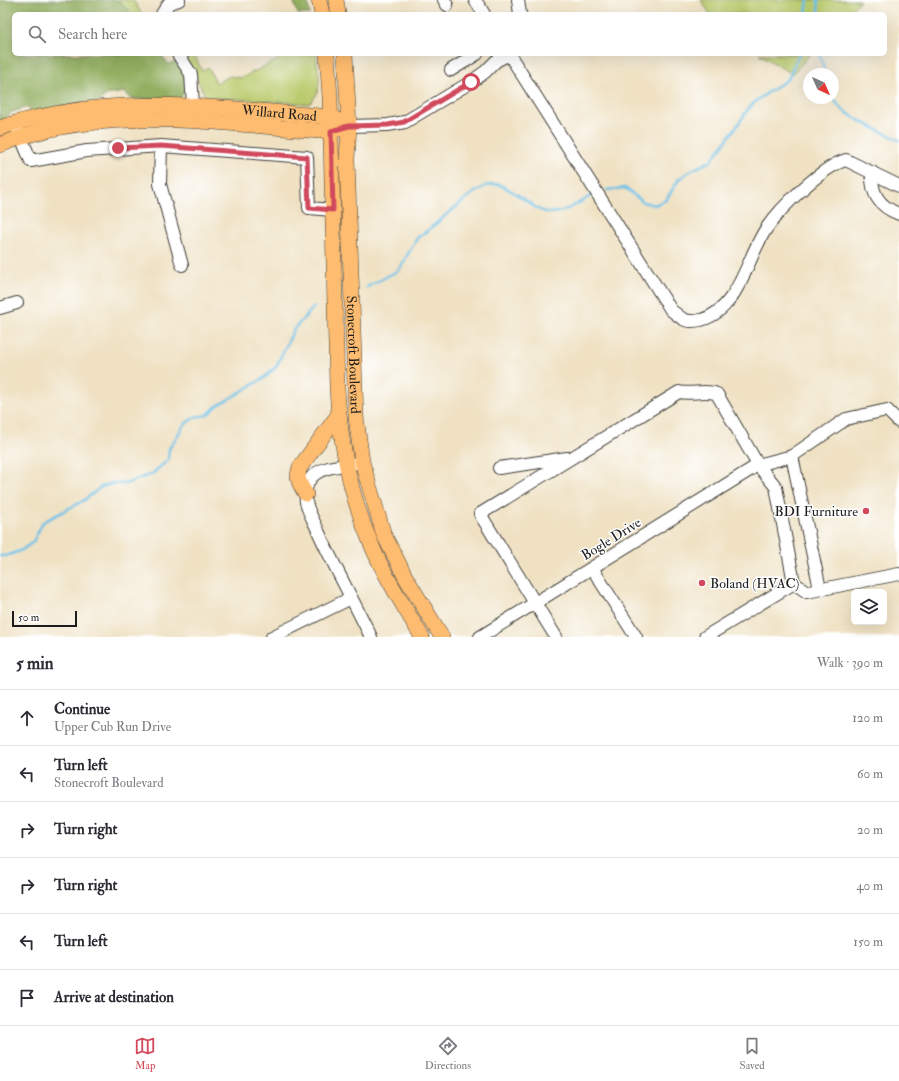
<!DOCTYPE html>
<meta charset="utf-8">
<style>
:root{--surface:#fff;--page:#f7f7f7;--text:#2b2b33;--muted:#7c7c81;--line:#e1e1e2;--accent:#d1495b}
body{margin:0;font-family:"IM FELL Double Pica",serif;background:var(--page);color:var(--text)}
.controls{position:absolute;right:12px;bottom:12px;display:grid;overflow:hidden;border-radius:6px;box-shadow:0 4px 16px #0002}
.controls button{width:36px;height:36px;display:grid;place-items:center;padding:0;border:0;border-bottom:1px solid var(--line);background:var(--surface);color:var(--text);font:20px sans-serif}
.compass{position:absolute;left:803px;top:68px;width:36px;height:36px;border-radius:50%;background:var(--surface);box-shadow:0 4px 16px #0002;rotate:135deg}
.scale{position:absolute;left:12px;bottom:10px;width:65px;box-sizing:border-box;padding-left:4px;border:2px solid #1c1c1c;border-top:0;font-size:11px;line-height:14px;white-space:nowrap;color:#1c1c1c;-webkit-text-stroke:3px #fff;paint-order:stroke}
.stop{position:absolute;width:12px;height:12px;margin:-9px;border:3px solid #d1495b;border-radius:50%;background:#fff}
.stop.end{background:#d1495b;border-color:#fff;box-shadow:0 1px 4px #0008}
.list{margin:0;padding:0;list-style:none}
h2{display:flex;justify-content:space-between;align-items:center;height:52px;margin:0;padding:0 16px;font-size:17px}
h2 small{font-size:13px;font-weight:400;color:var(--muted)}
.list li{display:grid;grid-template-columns:26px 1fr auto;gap:12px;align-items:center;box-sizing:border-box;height:56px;padding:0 16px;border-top:1px solid var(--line)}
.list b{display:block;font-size:15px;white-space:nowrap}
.list p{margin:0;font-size:13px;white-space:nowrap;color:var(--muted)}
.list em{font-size:13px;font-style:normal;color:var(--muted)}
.icon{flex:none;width:22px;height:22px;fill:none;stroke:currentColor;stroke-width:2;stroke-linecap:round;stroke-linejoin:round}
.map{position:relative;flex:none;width:899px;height:637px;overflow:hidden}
.search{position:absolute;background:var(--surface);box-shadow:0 4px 16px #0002;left:12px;right:12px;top:12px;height:44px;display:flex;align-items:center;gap:10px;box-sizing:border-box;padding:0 14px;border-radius:6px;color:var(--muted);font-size:15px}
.sheet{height:388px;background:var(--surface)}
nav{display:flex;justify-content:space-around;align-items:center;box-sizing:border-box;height:56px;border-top:1px solid var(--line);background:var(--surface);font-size:11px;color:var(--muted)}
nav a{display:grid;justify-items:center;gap:2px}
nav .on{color:var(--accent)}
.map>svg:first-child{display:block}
.green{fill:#bacb6d;stroke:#6b7444}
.forest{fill:#93af60;stroke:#58663e}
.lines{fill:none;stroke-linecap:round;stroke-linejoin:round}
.stream{stroke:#6ac0e7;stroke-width:2.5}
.minor-casing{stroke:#3c3a35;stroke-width:14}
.major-casing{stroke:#3c3a35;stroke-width:16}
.minor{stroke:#fff;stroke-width:12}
.major{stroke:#febc70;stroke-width:15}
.route{stroke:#d1495b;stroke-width:5}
.poi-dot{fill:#d1495b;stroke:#fff;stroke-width:1.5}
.labels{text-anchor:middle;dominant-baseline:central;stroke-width:3;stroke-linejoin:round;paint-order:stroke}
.street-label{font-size:14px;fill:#1c1c1c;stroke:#fff}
.poi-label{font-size:14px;fill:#1c1c1c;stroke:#fff;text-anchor:end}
</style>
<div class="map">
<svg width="899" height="637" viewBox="0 0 899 637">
<rect width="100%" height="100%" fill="#fff"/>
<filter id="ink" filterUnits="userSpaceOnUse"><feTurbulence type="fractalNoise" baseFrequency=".025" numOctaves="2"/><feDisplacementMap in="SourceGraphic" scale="8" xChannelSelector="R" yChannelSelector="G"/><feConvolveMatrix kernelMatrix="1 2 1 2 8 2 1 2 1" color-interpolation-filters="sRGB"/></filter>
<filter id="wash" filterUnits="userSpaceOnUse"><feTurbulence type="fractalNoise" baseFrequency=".012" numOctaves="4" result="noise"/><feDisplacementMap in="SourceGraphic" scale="16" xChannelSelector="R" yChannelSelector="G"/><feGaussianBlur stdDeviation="0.9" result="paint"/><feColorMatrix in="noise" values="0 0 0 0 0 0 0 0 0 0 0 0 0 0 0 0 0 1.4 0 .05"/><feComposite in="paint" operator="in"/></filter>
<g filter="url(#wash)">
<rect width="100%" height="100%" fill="#efe1c2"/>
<g class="green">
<polygon points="118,0 133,0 142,14 132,14"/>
<polygon points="701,0 860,0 848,14 710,14"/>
<path d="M 183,54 L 194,54 L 202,71 L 208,67 L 216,83 L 230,76 L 241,78 L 279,59 L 281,54 L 316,54 C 318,72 325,90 309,104 L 206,97 Z"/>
<polygon points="759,54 811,54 792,74"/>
</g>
<g class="forest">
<polygon points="0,0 118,0 132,14 14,14 14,54 160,54 169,64 176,61 185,75 186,90 179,99 132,99 124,92 106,95 100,101 33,112 27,107 10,113 6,119 0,123"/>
<polygon points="293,0 307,0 310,14 298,14"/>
</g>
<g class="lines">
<g class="stream">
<polyline points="818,0 819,14"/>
<polyline points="806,14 808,0"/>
<polyline points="820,54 825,74"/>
<path d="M 833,97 C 839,115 882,131 899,140"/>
<polyline points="607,190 625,188 643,202 654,205 666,200 679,179 690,171 711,161 739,123 748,109 757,100 788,79 799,54"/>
<path d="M 367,287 L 399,270 L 417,238 L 427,231 L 469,196 L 485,186 L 498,184 C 545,205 537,231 592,195"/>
<polyline points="0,556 6,556 22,550 33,542 43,522 83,501 101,487 113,483 125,484 152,474 168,460 169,449 184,425 195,417 207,415 217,406 264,378 276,367 294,329 314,307"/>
</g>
</g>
</g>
<g filter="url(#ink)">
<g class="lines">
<g class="minor-casing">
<g id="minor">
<polyline points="444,0 447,5"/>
<polyline points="475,0 484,14"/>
<polyline points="518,0 520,14"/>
<polyline points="162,14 169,3 179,0"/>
<polyline points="178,54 191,74 193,106"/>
<path d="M 509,54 L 671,310 C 675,313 679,317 683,319 C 688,322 696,321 701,320 C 739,310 747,257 766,229 C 780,208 823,166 846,160 L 899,186"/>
<polyline points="451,70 477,54"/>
<polyline points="349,126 388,125 405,122 471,82 485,72 496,61 509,54"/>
<polyline points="18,130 31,161 87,151 161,146 307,157 309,208 333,210"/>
<polyline points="161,146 160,184 182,265"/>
<path d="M 872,172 C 871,193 878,206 899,214"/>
<polyline points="0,308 17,303"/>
<polyline points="792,456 820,589"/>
<path d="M 362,462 C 347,466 321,465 311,478 C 305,485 305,493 306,502 C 308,512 315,523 319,533 C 335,568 354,602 371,637"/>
<polyline points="499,468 567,458"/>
<polyline points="592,568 636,637"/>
<polyline points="794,583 807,592 899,574"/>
<polyline points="272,637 351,598"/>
<polyline points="480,637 758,465 792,456 846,419 887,410 899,422"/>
<path d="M 556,637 L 480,514 L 679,392 C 691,395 706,389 717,394 L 758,465 L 776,487 L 794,583 L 705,637"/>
</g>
</g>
<g class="major-casing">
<g id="major">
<polyline points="319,0 322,14"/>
<polyline points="336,0 338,14"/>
<path d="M 327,54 L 330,97 L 337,388 C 340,442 350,496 372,546 C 385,578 405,607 422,637"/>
<path id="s1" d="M 345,54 L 349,126 L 347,159 L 356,417 L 362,462 L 384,535 L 406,578 L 442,637"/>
<path id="s2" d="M 0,128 C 18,121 39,117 59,113 C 149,97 240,110 330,117 L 340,121"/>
<path d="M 0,145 C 97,104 218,123 320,131 L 341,129"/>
<path d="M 306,494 C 299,484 296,478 300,467 L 339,414"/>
</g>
</g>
<use href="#minor" class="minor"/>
<use href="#major" class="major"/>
</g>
</g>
<g class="lines" filter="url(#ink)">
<polyline class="route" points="118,148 161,146 307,157 309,208 333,210 331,131 349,126 388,125 404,122 471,82"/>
</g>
<g class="poi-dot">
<circle cx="866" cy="511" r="4"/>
<circle cx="702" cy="583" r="4"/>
</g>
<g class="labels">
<g class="street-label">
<text stroke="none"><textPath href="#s2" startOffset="282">Willard Road</textPath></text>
<text stroke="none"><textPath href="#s1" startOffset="301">Stonecroft Boulevard</textPath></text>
<text transform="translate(611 539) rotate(-32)">Bogle Drive</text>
</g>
<g class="poi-label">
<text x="858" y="511">BDI Furniture</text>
<text x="710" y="583" text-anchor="start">Boland (HVAC)</text>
</g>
</g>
</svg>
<div class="controls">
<button><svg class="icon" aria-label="layers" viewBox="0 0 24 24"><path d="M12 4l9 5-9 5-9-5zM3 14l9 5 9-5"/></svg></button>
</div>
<svg class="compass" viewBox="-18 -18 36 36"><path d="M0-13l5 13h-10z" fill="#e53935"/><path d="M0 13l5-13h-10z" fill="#7c7c81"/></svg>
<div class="scale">50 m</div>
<div class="stop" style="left:471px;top:82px"></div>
<div class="stop end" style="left:118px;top:148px"></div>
<div class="search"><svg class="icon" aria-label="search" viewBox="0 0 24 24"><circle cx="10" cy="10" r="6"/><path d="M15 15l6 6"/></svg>Search here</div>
</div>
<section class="sheet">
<h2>5 min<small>Walk · 390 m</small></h2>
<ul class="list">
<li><svg class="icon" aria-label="ahead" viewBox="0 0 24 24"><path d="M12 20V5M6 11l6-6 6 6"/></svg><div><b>Continue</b><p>Upper Cub Run Drive</p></div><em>120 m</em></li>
<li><svg class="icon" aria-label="left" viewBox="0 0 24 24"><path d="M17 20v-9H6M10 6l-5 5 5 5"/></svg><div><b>Turn left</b><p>Stonecroft Boulevard</p></div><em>60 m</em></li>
<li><svg class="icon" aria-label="right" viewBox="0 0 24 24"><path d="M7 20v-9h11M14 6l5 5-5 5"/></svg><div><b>Turn right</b></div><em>20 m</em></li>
<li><svg class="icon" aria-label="right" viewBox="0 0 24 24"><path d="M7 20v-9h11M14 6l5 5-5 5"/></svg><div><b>Turn right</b></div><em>40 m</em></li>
<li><svg class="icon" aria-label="left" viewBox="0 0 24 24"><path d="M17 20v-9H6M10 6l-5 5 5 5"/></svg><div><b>Turn left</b></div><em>150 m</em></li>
<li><svg class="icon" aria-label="arrive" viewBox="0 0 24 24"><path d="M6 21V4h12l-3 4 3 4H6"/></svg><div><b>Arrive at destination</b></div></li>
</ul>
</section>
<nav>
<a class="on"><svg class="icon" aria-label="map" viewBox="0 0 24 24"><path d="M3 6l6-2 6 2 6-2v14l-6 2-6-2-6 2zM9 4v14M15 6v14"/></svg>Map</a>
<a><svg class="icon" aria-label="directions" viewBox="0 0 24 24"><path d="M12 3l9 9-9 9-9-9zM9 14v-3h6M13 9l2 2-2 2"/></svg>Directions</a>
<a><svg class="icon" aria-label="saved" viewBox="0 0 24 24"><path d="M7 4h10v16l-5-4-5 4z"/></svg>Saved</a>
</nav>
